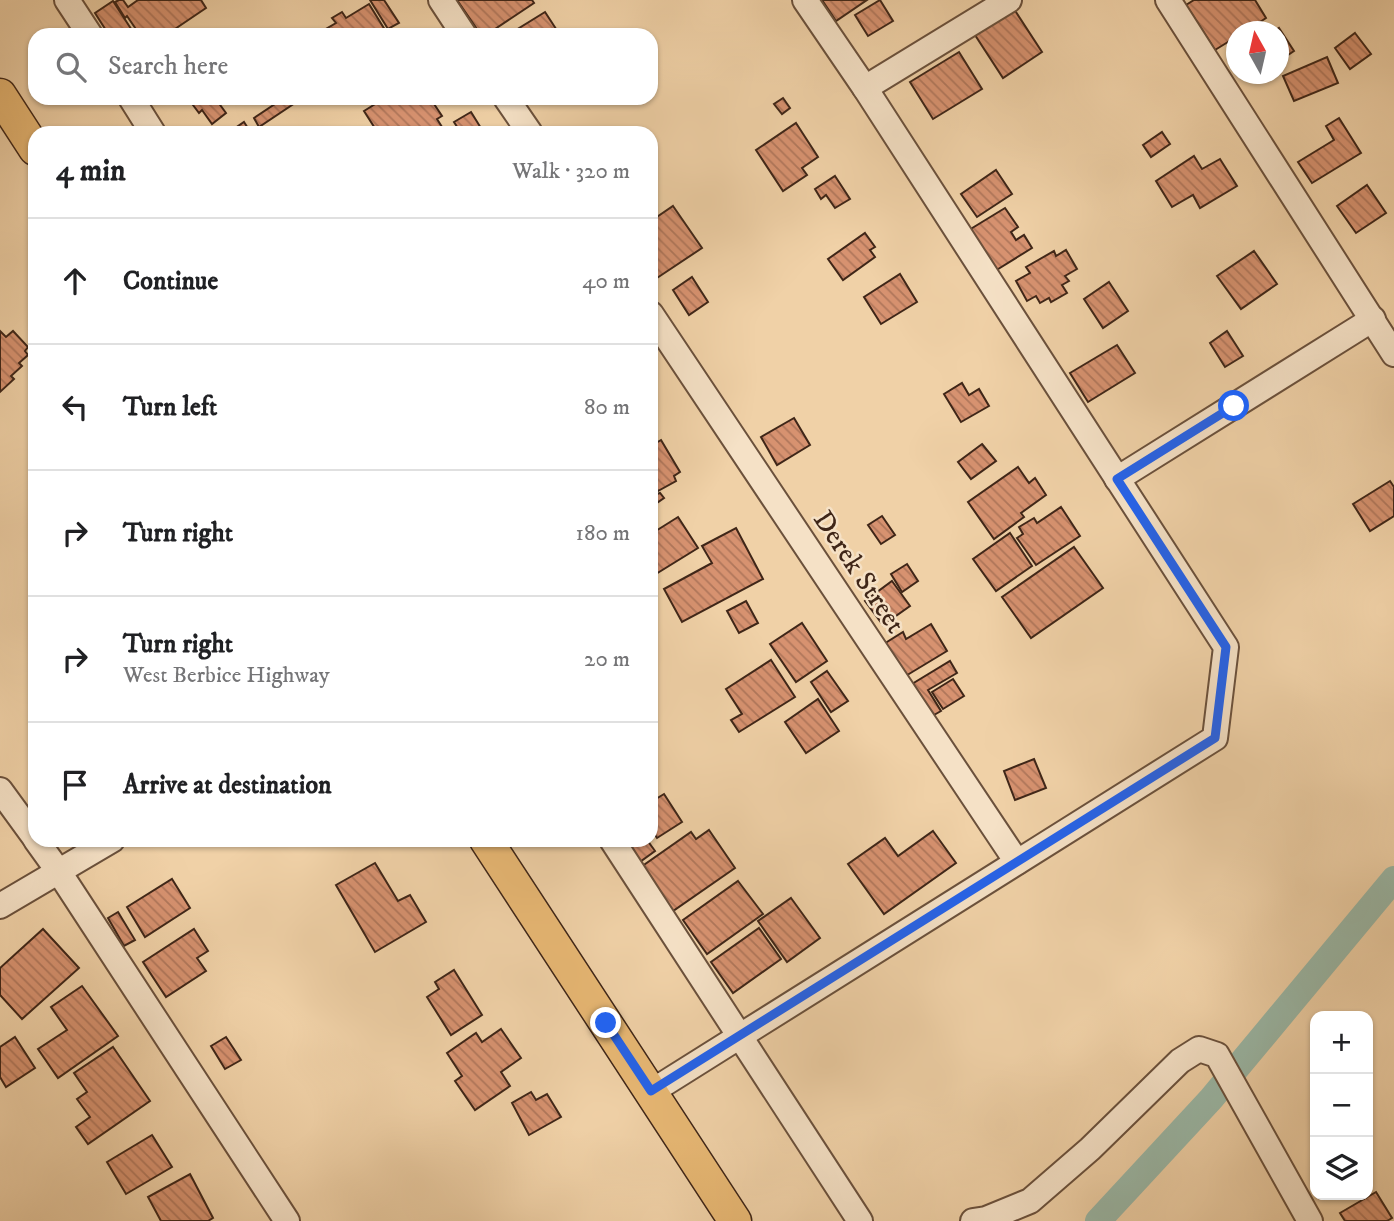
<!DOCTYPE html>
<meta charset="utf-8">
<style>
:root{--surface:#fff;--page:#f2f2f2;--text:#202124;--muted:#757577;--line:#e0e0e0}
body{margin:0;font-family:"IM FELL DW Pica",serif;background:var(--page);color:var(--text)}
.controls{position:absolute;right:21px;bottom:21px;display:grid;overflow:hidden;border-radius:14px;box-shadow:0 2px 5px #0004}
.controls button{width:63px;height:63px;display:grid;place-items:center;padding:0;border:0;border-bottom:2px solid var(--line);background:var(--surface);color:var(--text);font:35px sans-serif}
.compass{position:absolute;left:1226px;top:21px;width:63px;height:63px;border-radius:50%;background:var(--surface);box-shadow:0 2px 5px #0004;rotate:352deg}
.stop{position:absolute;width:21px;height:21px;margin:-16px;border:5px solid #2563eb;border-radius:50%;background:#fff}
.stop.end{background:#2563eb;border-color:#fff;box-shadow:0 2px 7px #0008}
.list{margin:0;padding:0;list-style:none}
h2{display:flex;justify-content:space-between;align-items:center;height:91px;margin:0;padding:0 28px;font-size:30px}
h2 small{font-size:23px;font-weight:400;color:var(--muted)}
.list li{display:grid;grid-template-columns:46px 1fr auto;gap:21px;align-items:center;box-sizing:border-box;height:126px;padding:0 28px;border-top:2px solid var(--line)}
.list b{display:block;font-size:26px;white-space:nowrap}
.list p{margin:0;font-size:23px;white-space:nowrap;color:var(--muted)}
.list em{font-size:23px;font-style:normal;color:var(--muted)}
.icon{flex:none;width:38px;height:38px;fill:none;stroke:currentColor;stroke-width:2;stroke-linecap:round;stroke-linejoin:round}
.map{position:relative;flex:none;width:1394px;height:1221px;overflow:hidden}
.search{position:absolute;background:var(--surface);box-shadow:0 2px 5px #0004;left:28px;top:28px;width:630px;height:77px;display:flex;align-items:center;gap:18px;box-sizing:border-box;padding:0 24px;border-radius:21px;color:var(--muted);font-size:26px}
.panel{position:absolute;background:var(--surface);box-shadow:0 2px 5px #0004;left:28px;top:126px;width:630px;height:721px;border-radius:21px}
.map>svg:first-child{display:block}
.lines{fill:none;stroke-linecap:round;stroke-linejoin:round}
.canal{stroke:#9ab7a6;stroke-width:26}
.building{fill:url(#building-back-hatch);stroke:#3f2618;stroke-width:2}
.minor-casing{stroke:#6b513c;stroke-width:28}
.major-casing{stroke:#3f2618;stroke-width:35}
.minor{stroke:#f5e1c6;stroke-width:24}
.major{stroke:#e8b874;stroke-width:32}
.route{stroke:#2563eb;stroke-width:9}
.labels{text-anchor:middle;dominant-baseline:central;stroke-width:5;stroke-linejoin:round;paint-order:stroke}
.street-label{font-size:28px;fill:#3f2618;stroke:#f5e1c6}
</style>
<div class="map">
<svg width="1394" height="1221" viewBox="0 0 1394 1221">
<defs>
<pattern id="building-back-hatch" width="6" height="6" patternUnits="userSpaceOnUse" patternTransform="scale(1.75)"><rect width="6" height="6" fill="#d79270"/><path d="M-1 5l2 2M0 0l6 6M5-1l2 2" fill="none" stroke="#b0775b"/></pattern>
</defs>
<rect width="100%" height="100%" fill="#f0d1a7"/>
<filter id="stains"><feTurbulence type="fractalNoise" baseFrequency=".00286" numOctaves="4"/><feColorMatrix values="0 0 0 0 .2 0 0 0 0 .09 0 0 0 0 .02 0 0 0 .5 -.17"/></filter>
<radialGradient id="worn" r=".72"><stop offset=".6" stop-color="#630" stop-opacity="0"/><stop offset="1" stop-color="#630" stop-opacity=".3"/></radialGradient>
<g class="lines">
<polyline class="canal" points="1098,1221 1211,1099 1394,879"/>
</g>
<g class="building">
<polygon points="119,0 123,0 128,7 138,0 201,0 206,8 166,35 140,35 127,16 125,18 115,2"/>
<polygon points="370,0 384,0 399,23 388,29"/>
<polygon points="457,0 532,0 534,3 486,35 481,35"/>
<polygon points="822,0 867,0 836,21"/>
<polygon points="880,0 893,21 868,36 855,15"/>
<polygon points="1194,0 1255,0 1266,18 1245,32 1236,32 1236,37 1215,50 1186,5"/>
<polygon points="113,1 135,35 109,35 95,13"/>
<polygon points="369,4 385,30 376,35 320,35 319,33 336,23 332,18 342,12 346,18"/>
<polygon points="1014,9 1042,52 1003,78 975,35"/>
<polygon points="545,12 560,35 508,35"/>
<polygon points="1279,28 1294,51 1279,61 1278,32 1273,32"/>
<polygon points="1355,33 1371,54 1350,69 1335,48"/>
<polygon points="959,52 982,89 933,119 910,82"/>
<polygon points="1327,57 1338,83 1294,101 1283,76"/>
<polygon points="194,98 215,98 226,113 212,124 202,110 199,113 190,101"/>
<polygon points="284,98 296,98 298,101 259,127 254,118"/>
<polygon points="385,98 430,98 442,116 437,119 444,130 438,133 378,133 364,111"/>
<polygon points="783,98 790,108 782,114 774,104"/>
<polygon points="471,112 484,133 461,133 454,122"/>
<polygon points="1339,118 1361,153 1312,183 1298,162 1334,140 1326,126"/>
<polygon points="244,122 251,133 228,133"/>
<polygon points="796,123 818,157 802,168 807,175 783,191 756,150"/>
<polygon points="1162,132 1170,144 1151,157 1143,145"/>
<polygon points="1194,156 1202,169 1220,159 1237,186 1200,208 1193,195 1172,207 1156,181"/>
<polygon points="996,170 1012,194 977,217 961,194"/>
<polygon points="835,176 850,199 835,208 826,195 821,199 815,189"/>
<polygon points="1367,185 1386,213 1356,233 1337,206"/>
<polygon points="673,206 702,248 651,282 651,221"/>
<polygon points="1005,208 1018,227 1011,232 1016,240 1024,235 1032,248 995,271 969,230"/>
<polygon points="865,233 875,247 870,250 875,257 843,280 828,259"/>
<polygon points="1066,250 1077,269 1065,276 1069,281 1062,285 1067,293 1051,302 1049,298 1040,303 1036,296 1027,301 1016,281 1030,273 1026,267 1054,251 1056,256"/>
<polygon points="1254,251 1277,284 1241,309 1217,276"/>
<polygon points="900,274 917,302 881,324 864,297"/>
<polygon points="692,277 708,302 689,315 673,290"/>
<polygon points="1109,282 1128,311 1103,328 1084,299"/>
<polygon points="0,331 6,337 13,331 28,347 25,351 28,355 19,363 22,366 11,376 14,379 0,392"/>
<polygon points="1227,331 1243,356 1225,367 1210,343"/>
<polygon points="1117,345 1135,373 1088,402 1070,373"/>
<polygon points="962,383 969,395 979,389 989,406 961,422 944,394"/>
<polygon points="794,418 810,445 777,465 761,437"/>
<polygon points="661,440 680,472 674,476 676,481 658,491 651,479 651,446"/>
<polygon points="982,444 996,461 971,479 958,462"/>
<polygon points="1018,467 1029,483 1035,478 1046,495 1021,513 1024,517 994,539 968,502"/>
<polygon points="1390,481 1394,487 1394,516 1370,531 1353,504"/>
<polygon points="651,485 657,494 660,493 664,498 651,507"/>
<polygon points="1061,507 1080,536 1036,565 1017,538 1023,534 1019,527 1034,518 1037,523"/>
<polygon points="882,516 895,535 881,544 868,525"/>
<polygon points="678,517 698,548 651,577 651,534"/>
<polygon points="736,528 763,579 682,622 664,589 712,563 702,546"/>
<polygon points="1010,533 1032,566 996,591 973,559"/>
<polygon points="1074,547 1103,588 1031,638 1002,597"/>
<polygon points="907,564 918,581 902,592 891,574"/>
<polygon points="892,581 910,606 883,625 865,601"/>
<polygon points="746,601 758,623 739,633 727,611"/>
<polygon points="802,623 827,661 796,682 770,644"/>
<polygon points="931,624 947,651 899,680 879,647 903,632 906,639"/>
<polygon points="771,660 795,697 739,732 731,720 742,714 726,689"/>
<polygon points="950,661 957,673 928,690 941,711 927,719 907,687"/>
<polygon points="827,671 848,701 831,712 811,682"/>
<polygon points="953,679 964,696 943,709 932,692"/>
<polygon points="818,699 839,731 806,753 785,722"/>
<polygon points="1034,759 1046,788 1015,800 1004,771"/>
<polygon points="664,794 682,822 657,838 651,829 651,802"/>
<polygon points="709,830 735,868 673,911 641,867 691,832 696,839"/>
<polygon points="933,831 956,863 884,914 848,864 885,838 898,856"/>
<polygon points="638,840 647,840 655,851 637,864 626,849"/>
<polygon points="375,863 398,901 410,895 426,922 375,952 336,885"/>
<polygon points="172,879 190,908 145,937 127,907"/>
<polygon points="738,881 763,914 707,954 683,920"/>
<polygon points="791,898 820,938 787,962 758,921"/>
<polygon points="118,912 135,940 124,946 108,918"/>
<polygon points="759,928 781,959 733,993 711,962"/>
<polygon points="43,929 79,968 22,1019 0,995 0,968"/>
<polygon points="194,929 208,951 197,958 206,971 166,997 143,962"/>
<polygon points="454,970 482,1015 451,1035 427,997 439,989 435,982"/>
<polygon points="82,986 118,1036 58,1078 38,1049 67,1030 51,1007"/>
<polygon points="501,1029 521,1058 501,1072 510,1086 475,1110 455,1081 462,1076 447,1053 476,1033 482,1042"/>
<polygon points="15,1037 35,1068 6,1087 0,1077 0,1047"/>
<polygon points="226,1037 241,1060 225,1069 211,1046"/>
<polygon points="113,1047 150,1101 88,1144 76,1127 90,1117 77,1099 87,1092 74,1073"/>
<polygon points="531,1092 536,1100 547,1094 561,1117 529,1135 512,1103"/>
<polygon points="152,1135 172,1167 126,1194 107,1162"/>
<polygon points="190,1174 213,1218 208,1221 161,1221 148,1197"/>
<polygon points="1376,1192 1392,1218 1387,1221 1345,1221 1340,1213"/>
</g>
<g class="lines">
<g class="minor-casing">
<g id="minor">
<polyline points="67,0 90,35"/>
<polyline points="441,0 464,35"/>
<polyline points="1168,0 1394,354"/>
<polyline points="865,88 1009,0"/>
<polyline points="131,98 153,133"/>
<polyline points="506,98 530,133"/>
<polyline points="651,314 1017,862"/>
<polyline points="1117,479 1373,319"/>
<polyline points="0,790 35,838"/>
<polyline points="36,840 59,872 287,1221"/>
<polyline points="612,840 860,1221"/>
<polyline points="0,906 112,840"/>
<polyline points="651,1092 1215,738 1226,647 865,88 805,0"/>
<polyline points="973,1221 986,1219 1030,1201 1090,1149 1180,1061 1199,1049 1217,1055 1310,1221"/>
</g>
</g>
<g class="major-casing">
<g id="major">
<polyline points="0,95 35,149"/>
<polyline points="486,840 735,1221"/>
</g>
</g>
<use href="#minor" class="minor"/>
<use href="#major" class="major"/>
</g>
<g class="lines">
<polyline class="route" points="606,1023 651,1091 1215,738 1226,647 1117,479 1234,406"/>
</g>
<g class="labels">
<g class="street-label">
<text transform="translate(859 572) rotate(56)">Derek Street</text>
</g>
</g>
<rect width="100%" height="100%" filter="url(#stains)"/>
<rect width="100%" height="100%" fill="url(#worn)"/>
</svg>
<div class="controls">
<button>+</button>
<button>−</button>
<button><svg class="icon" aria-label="layers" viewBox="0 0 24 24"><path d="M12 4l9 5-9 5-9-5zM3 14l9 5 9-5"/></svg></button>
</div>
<svg class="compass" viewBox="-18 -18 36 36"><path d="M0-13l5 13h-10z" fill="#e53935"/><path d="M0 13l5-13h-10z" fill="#757577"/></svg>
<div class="stop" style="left:1234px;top:406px"></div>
<div class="stop end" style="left:606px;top:1023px"></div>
<div class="search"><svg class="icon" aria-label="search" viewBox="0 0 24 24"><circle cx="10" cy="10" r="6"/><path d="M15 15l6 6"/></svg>Search here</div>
<section class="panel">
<h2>4 min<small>Walk · 320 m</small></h2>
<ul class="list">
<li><svg class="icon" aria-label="ahead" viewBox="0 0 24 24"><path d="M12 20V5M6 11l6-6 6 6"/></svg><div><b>Continue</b></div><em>40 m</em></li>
<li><svg class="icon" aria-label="left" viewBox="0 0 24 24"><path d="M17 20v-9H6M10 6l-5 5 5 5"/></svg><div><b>Turn left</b></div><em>80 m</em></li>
<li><svg class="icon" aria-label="right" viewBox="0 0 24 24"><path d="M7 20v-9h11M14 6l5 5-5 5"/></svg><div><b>Turn right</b></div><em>180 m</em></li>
<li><svg class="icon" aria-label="right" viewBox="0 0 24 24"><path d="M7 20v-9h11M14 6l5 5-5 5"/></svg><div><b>Turn right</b><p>West Berbice Highway</p></div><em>20 m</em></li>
<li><svg class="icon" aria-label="arrive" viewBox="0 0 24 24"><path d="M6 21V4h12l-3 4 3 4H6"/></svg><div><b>Arrive at destination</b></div></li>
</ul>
</section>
</div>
